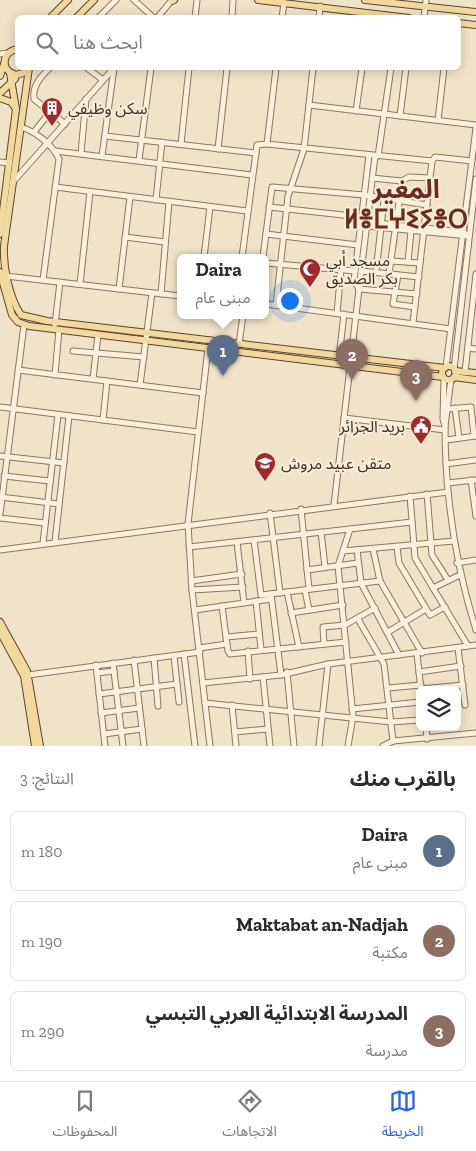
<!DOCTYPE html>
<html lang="ar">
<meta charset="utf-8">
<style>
:root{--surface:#fff;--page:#f7f7f7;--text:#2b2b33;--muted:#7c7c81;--line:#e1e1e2;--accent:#2563eb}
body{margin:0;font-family:"Zilla Slab","Noto Sans Arabic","Noto Sans Tifinagh",serif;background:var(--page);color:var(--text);direction:rtl}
.controls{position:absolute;right:15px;bottom:15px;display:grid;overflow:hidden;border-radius:8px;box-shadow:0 2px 12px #0003}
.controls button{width:45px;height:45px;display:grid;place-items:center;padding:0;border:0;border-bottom:1px solid var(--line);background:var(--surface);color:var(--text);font:25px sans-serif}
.you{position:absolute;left:289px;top:300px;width:18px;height:18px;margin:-12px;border:4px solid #fff;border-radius:50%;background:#1a73e8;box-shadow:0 0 0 8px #1a73e833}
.badge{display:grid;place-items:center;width:32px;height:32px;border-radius:50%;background:var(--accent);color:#fff;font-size:16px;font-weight:700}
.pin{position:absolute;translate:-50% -41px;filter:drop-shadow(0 1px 2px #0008)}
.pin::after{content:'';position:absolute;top:26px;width:18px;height:15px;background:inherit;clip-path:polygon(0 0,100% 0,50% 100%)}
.popup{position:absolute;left:177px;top:254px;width:92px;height:65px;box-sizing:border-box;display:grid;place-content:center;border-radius:8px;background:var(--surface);filter:drop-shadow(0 1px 4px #0005);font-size:16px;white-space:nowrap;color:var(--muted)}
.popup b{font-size:19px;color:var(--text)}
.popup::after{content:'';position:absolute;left:50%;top:100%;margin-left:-10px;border:10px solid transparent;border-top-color:var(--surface)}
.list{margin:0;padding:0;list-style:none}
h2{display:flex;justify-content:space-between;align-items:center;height:65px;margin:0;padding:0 20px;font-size:21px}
h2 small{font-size:16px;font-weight:400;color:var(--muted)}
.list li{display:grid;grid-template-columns:32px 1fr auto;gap:15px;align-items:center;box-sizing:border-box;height:80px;margin:0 10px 10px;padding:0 10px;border:1px solid var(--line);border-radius:8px}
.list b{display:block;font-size:19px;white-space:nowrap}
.list p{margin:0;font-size:16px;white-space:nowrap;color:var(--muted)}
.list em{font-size:16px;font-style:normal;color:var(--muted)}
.icon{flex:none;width:28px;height:28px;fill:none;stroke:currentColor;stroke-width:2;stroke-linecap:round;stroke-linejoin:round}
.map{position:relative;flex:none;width:476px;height:746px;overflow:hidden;direction:ltr}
.search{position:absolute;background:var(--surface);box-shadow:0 2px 12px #0003;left:15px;right:15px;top:15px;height:55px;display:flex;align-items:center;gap:12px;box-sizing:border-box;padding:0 18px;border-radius:8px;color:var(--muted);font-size:19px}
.sheet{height:335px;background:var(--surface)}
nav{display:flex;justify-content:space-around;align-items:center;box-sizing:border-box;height:70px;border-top:1px solid var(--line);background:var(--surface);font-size:14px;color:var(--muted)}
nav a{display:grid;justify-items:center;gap:2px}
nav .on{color:var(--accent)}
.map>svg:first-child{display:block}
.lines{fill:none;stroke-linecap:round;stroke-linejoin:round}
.minor-casing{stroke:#8d765c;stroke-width:7}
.major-casing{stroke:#5b4430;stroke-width:8}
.minor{stroke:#faf1dc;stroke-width:5}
.major{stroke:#f3d9a0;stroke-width:6}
.labels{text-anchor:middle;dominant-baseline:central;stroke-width:4;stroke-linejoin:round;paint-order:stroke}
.poi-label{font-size:16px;fill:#3d2e20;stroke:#f7eed8;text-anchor:start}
.town-label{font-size:26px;font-weight:bold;fill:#6b2e1e;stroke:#f7eed8}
</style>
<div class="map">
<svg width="476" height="746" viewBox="0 0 476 746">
<rect width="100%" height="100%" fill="#f0e4c8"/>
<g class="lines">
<g class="minor-casing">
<g id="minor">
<polyline points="134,0 154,18"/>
<polyline points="98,18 116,0"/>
<polyline points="157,18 172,0"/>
<polyline points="195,18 197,0"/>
<polyline points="232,18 233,0"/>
<polyline points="282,18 284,3"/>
<polyline points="319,18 320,6"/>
<polyline points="424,18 426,0"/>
<polyline points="0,54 8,53"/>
<path d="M 50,68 C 41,76 32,86 34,99 L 65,124"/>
<polyline points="87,68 103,80"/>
<polyline points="276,68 267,144 432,161 413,323"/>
<polyline points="309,105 476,125"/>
<polyline points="356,111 362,68"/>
<polyline points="400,116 406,68"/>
<polyline points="438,120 444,68"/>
<path d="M 21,127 C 36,132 52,144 59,159 L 43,280"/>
<polyline points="34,132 50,112"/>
<polyline points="105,136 256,153"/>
<polyline points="181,144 189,68"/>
<polyline points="218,149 227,68"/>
<polyline points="55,151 252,175"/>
<polyline points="81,153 86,99"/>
<polyline points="369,155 354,281 359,289 375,156"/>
<polyline points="102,156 114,68"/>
<polyline points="378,156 391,68"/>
<polyline points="139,160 151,68"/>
<polyline points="432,161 435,157 472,161"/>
<polyline points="0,162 10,163"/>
<polyline points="372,178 402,181 389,274"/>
<polyline points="402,181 409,177 430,178"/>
<polyline points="12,183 114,68"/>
<polyline points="55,187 247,211"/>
<polyline points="156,200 162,142"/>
<polyline points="269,207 362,217"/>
<polygon points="367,222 463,232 469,236 366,226 361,223"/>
<polyline points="266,234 358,245"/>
<polyline points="125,237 165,242"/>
<polyline points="204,257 210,207"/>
<polyline points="242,257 257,145 267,144"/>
<polyline points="263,257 272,187 364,195 427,205"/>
<polyline points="391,261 420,263"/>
<polyline points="408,262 411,231"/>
<polyline points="266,263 355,271"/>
<polyline points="361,271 419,277"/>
<polyline points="376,272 384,200"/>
<polyline points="398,275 393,304 415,307"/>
<polyline points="6,276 180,296"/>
<polyline points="80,284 90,192"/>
<polyline points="119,289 130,197"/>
<polyline points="161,294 169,202"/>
<polyline points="266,304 451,329"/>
<polyline points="276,305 288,196 304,149 313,68"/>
<polyline points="337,313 341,269"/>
<polyline points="55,324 60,282"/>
<polyline points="239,344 243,315"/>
<polyline points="208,348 188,524 192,590 210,746"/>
<polyline points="468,348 476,349"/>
<polyline points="73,351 144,357"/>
<polyline points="339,357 344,314"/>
<polyline points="446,367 476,128"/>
<polyline points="454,369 476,179"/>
<polyline points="18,370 203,393"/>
<polyline points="465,372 476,274"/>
<polyline points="55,375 59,330"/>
<polyline points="444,378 443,419 445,426 451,379"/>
<polyline points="93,379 98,335"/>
<polyline points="140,385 152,293"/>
<polyline points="0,407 198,432"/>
<polyline points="455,408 459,438"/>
<polyline points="448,409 471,407 474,436"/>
<polyline points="344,418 445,430"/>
<polyline points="103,420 107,381"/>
<path d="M 445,426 C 445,496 455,563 476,630"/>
<polyline points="446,440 476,436"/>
<polyline points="0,456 64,463"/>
<polyline points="446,464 476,460"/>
<polyline points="4,476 50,481"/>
<polyline points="471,480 476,516"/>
<polyline points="447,483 476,480"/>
<polyline points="427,494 432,555 448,580"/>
<polyline points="410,496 415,558 468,646"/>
<polyline points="0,497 59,504"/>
<polyline points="334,505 359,289 417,294"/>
<polyline points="301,509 309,589"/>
<polyline points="270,513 280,593"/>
<polyline points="0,514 24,325"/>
<polyline points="0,518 45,523"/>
<polyline points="321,532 325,567"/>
<polyline points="254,540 261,595 380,581"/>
<polyline points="55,542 69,416"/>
<polyline points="237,542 244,603"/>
<polyline points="43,543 58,415"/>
<polyline points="189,547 412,522"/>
<polyline points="397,547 399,563 430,615 445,607"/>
<polyline points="373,549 380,581 422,653"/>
<polyline points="0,550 448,492"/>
<polyline points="357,550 361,583 399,655"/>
<polyline points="343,551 454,541"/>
<polyline points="457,563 476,560"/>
<polyline points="307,570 358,563"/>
<polyline points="191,581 242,574"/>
<polyline points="433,588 460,575"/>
<polyline points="192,590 243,587"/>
<polyline points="305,590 309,610"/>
<polyline points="287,592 299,647"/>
<polyline points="271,594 281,675"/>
<polyline points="256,601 261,649"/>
<polyline points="222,606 226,637 259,634"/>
<polyline points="195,610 271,599"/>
<polyline points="291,613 343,605"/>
<polyline points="358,619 384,664 393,741"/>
<polyline points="388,632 426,609"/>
<polyline points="226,637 228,651 230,654 346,642"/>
<polyline points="324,644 323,627 345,625 375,608"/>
<polyline points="199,648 227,644"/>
<polyline points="458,648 465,705"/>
<polyline points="248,651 250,679"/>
<polyline points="184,654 195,746"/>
<polyline points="417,654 421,690"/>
<polyline points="174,656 179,702"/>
<polyline points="154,658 158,706"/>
<polyline points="134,660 144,746"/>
<polyline points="113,663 123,746"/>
<polyline points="96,665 105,746"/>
<polyline points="287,672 294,746"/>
<polyline points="419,672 461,666"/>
<polyline points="97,673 114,671"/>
<polyline points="28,675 200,652"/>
<polyline points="263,677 270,746"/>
<polyline points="203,683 281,675 328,664 476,645"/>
<polyline points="388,688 421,685"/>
<polyline points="421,689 463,685"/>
<polyline points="99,694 177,684"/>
<polyline points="205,703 391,722 420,720"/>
<polyline points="232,705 236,746"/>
<polyline points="352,709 420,702"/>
<polyline points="101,713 139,708"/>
<polyline points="426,727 427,739"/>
<polyline points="235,732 268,729"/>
<polyline points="104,734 142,729"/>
<polyline points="319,746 328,664"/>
<polyline points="348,746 353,716 338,566 350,529"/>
<polyline points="383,746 393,741 476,733"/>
</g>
</g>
<g class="major-casing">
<g id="major">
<polyline points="258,0 409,18"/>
<polyline points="365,0 476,12"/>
<polyline points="172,1 174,0"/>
<polyline points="50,18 68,0"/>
<polyline points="76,18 94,0"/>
<polyline points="458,23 476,25"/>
<path d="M 18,49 C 1,51 0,71 16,75 L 23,73 L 28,69"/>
<path d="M 29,68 L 4,246 C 3,267 9,297 21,315 L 47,321 L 445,368"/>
<polyline points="0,76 4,64"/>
<polyline points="0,93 15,79"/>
<polyline points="0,98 11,102 16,109"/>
<polyline points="0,234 16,109 10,73"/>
<polyline points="0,272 12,315 18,322 29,326 443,377"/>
<circle cx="449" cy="373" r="7"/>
<polyline points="455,371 476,373"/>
<polyline points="454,377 476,380"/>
<polyline points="0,622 27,671 40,746"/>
<polyline points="0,632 24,676 35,746"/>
</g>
</g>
<use href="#minor" class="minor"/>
<use href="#major" class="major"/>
</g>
<defs>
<g id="building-pin" transform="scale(1.125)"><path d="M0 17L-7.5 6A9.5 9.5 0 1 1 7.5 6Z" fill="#9e2a2b" stroke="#f7eed8"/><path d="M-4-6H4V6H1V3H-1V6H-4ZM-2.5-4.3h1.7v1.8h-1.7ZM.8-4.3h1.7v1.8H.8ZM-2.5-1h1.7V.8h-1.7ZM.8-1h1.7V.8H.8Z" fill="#fff"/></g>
<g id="mosque-pin" transform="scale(1.125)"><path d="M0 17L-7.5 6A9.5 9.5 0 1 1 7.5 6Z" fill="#9e2a2b" stroke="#f7eed8"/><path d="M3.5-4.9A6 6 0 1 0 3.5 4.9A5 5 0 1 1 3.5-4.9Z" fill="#fff"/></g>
<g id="civic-pin" transform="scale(1.125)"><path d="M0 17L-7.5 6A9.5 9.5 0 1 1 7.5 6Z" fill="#9e2a2b" stroke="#f7eed8"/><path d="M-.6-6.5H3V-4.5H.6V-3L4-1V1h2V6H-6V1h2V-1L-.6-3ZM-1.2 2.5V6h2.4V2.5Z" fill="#fff"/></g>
<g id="school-pin" transform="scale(1.125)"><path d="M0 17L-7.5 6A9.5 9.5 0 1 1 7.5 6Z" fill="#9e2a2b" stroke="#f7eed8"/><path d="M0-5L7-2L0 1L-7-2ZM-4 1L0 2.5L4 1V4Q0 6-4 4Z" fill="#fff"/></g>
</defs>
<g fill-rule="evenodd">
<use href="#building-pin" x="52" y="108"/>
<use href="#mosque-pin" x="310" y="269"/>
<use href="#civic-pin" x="421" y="426"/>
<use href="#school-pin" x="265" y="463"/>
</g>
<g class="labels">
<g class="poi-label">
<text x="68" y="108">سكن وظيفي</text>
<text x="326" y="260">مسجد أبي<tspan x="326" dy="18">بكر الصديق</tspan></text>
<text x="405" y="426" text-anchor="end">بريد الجزائر</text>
<text x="281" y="463">متقن عبيد مروش</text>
</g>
<g class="town-label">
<text x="406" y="189">المغير<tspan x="406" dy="30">ⵍⴻⵎⵖⵉⵢⴻⵔ</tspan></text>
</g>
</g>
</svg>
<div class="controls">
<button><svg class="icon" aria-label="layers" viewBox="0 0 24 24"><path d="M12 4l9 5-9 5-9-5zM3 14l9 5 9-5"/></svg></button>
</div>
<div class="you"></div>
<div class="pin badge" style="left:223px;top:376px;background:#5c6f8a">1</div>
<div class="popup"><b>Daira</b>مبنى عام</div>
<div class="pin badge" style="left:352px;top:380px;background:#8d6e63">2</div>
<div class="pin badge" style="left:416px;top:401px;background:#8d6e63">3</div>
<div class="search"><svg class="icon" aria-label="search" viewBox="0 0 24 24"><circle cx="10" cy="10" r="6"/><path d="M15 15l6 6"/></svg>ابحث هنا</div>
</div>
<section class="sheet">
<h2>بالقرب منك<small>النتائج: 3</small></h2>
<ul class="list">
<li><span class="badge" style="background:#5c6f8a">1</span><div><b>Daira</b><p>مبنى عام</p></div><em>180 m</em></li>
<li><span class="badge" style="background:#8d6e63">2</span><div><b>Maktabat an-Nadjah</b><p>مكتبة</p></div><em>190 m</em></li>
<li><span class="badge" style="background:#8d6e63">3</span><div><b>المدرسة الابتدائية العربي التبسي</b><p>مدرسة</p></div><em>290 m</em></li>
</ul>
</section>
<nav>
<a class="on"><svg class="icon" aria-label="map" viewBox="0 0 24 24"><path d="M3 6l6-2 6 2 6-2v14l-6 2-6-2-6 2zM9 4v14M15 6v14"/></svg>الخريطة</a>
<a><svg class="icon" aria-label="directions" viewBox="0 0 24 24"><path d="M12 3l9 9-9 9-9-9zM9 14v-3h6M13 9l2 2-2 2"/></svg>الاتجاهات</a>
<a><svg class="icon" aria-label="saved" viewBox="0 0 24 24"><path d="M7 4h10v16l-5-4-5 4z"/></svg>المحفوظات</a>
</nav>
